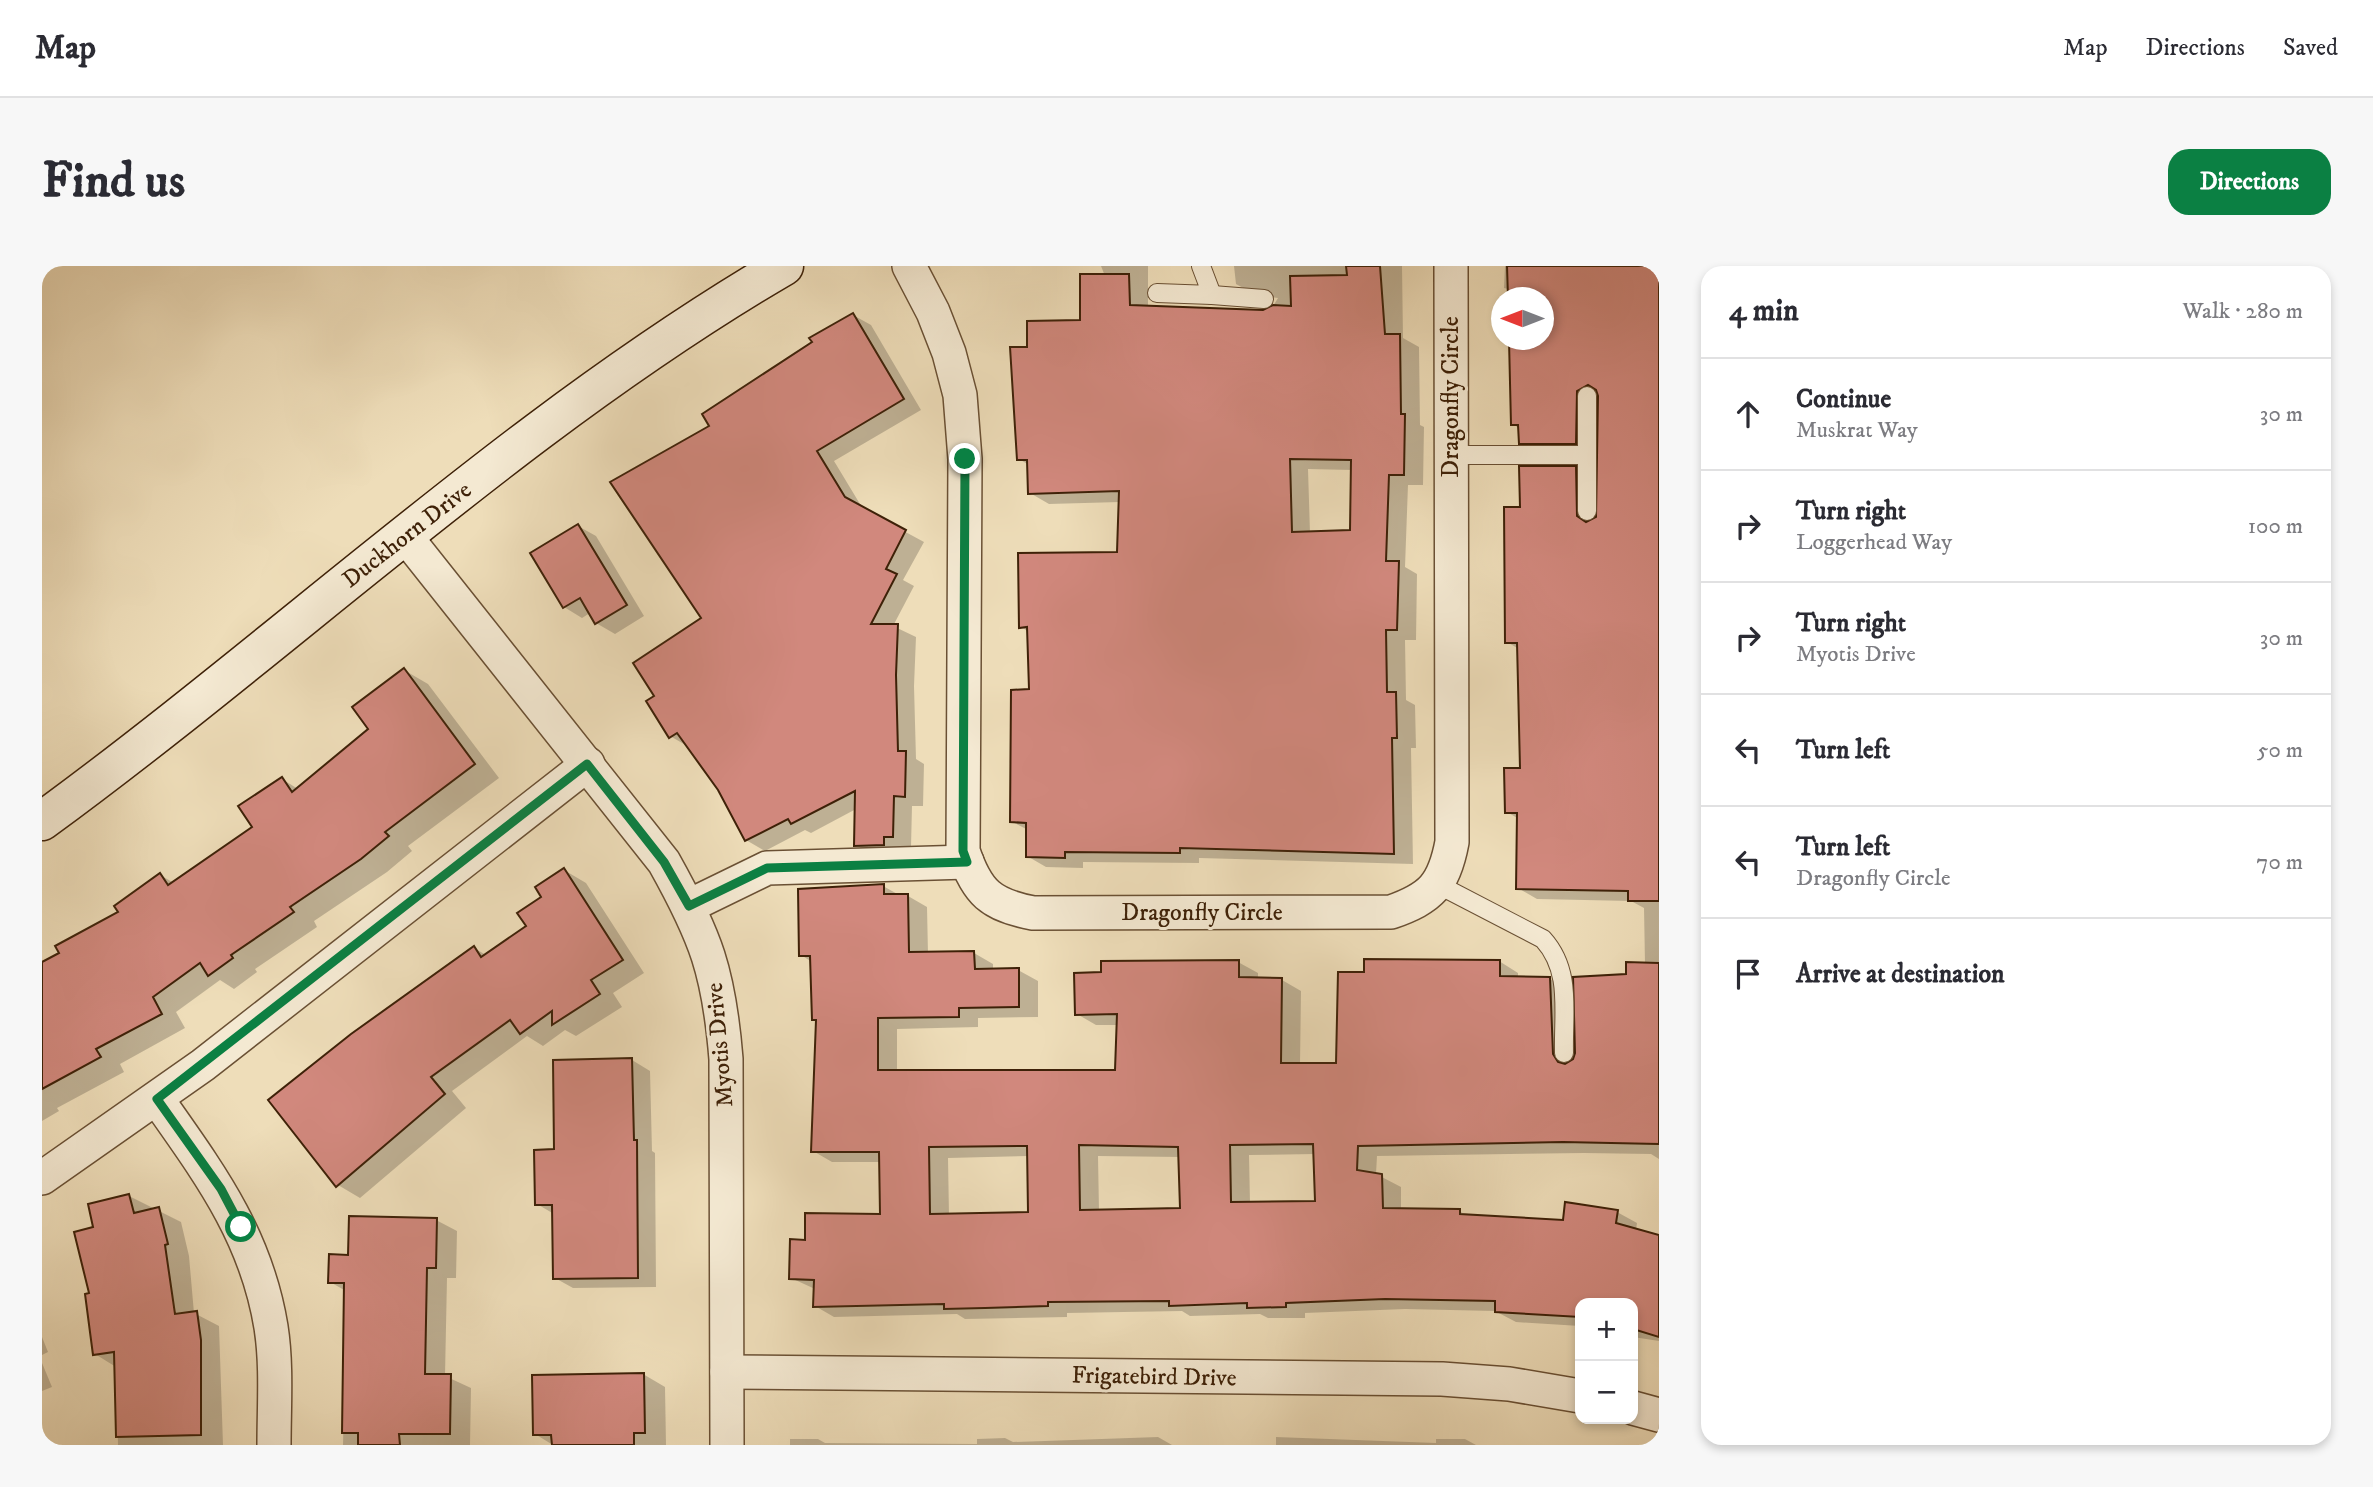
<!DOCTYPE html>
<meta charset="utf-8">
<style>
:root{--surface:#fff;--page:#f7f7f7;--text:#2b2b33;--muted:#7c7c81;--line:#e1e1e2;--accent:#0b8043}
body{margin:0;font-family:"IM FELL DW Pica",serif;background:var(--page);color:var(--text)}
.controls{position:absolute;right:21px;bottom:21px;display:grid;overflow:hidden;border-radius:14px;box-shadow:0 4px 10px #0003}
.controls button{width:63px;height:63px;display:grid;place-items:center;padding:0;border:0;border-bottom:2px solid var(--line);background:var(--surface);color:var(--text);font:35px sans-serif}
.compass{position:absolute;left:1449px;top:21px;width:63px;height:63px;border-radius:50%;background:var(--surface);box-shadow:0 4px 10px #0003;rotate:270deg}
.stop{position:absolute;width:21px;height:21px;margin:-16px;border:5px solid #0b8043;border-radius:50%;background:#fff}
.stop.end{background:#0b8043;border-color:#fff;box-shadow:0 2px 7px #0008}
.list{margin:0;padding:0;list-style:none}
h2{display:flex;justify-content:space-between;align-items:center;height:91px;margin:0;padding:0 28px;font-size:30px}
h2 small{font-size:23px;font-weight:400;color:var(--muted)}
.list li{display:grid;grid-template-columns:46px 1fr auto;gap:21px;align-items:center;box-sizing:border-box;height:112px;padding:0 28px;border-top:2px solid var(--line)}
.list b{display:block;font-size:26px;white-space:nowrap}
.list p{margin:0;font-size:23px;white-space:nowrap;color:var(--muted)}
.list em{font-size:23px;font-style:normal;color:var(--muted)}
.icon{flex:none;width:38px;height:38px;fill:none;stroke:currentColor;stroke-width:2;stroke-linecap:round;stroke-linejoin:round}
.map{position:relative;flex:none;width:1617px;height:1179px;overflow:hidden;border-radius:21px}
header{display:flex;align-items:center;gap:42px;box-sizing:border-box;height:98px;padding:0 35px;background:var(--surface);border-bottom:2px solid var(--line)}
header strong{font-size:33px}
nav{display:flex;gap:38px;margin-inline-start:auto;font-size:24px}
.intro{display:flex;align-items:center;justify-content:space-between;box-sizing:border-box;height:168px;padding:0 42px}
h1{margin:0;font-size:49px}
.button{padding:18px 32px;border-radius:21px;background:var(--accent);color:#fff;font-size:24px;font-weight:700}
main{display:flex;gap:42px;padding:0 42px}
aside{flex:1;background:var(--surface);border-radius:21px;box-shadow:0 4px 10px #0003}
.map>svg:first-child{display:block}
.shadow{fill:#0003;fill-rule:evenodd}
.building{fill:#d1887d;stroke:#3e2108;stroke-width:2;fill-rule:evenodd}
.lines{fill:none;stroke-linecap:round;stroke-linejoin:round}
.lane-casing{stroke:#6a5034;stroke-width:20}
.street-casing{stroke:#6a5034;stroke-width:36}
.secondary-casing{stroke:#3e2108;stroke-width:41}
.lane{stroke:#f4e9d2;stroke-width:18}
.street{stroke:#f4e9d2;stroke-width:33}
.secondary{stroke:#f4e9d2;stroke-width:38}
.route{stroke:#0b8043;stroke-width:9}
.labels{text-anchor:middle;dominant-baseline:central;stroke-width:6;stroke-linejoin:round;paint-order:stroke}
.street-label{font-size:24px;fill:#3e2108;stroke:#f4e9d2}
</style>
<header>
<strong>Map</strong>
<nav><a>Map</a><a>Directions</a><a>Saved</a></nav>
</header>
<div class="intro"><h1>Find us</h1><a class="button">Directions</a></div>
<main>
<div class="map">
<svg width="1617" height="1179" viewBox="0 0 1617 1179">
<rect width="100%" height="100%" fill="#eeddb9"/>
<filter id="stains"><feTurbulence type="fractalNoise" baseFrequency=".00286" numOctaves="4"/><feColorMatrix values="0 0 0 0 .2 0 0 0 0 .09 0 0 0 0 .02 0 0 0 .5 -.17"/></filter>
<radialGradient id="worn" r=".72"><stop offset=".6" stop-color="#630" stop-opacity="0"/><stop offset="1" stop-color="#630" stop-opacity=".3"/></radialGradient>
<g class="shadow">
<path d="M 1059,0 L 1106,0 L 1106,41 L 1228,45 L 1236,32 L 1214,29 L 1194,18 L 1192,0 L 1360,0 L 1361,72 L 1377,81 L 1378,159 L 1382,161 L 1381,219 L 1366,219 L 1363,301 L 1375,308 L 1374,374 L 1363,374 L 1364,434 L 1373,439 L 1374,482 L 1369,482 L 1371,598 L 1157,592 L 1157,597 L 1041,596 L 1041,602 L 1004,601 L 985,590 L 986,564 L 969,555 L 988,425 L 987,366 L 979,361 L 1077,288 L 1078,236 L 1007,238 L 988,227 L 987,199 L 977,193 L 987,82 L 1040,56 L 1063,10 ZM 1266,203 L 1310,204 L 1309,266 L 1268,267 Z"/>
<path d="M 1463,0 L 1617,0 L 1617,893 L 1609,888 L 1542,887 L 1335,890 L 1334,908 L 1359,921 L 1359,944 L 1417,945 L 1426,950 L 1522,956 L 1575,946 L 1595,957 L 1594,964 L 1617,971 L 1617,1075 L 1591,1071 L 1591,1037 L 1538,1037 L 1538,1060 L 1474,1056 L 1453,1045 L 1363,1043 L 1263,1047 L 1263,1052 L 1226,1052 L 1218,1048 L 1148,1050 L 1140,1045 L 1025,1047 L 1025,1051 L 923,1053 L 915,1048 L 792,1051 L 773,1040 L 773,1023 L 749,1012 L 765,976 L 840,950 L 839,896 L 790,896 L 771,885 L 776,756 L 771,753 L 770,696 L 759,689 L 784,621 L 841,620 L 859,630 L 866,630 L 885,641 L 886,688 L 932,687 L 951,698 L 951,705 L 976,704 L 996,715 L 996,751 L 936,752 L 936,761 L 855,763 L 855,806 L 1075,806 L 1076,759 L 1054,759 L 1035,748 L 1196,696 L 1216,707 L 1216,713 L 1240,714 L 1259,725 L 1258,799 L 1296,799 L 1324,708 L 1457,695 L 1476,707 L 1476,712 L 1508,713 L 1527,724 L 1530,795 L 1586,710 L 1603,698 L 1602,642 L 1589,635 L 1495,633 L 1476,622 L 1477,553 L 1465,546 L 1479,504 L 1477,383 L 1465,376 L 1479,243 L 1533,202 L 1553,213 L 1554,257 L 1558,132 L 1554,136 L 1553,188 L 1498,188 L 1478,177 L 1478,163 L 1471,158 L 1469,74 L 1502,74 L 1502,32 L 1462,22 ZM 1273,888 L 1275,937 L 1208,937 L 1207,889 ZM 987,890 L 988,948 L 907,950 L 906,892 ZM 1056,890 L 1138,891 L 1140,944 L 1057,945 Z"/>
<polygon points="811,49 829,59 879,144 792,195 821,243 882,276 861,314 872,320 851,360 874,371 872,420 874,493 882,498 881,540 870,540 869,581 860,581 860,589 832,590 814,579 814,543 769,567 763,564 723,585 704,574 678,523 647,481 628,470 614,430 662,353 670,160"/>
<polygon points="536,260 554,270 602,350 573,368 554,357 548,347 540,352 522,341"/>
<polygon points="362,404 386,418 457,512 366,580 370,585 345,606 272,655 275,661 213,703 215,706 192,723 178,714 134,746 143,762 78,798 82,806 15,842 17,845 0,855 0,698 78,646 118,609 132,617 212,561 240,513 256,523 329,463"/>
<polygon points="522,604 544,617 602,707 571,727 580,741 534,770 523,764 501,780 485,770 410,825 424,842 318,932 296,919 432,682 444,689 486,660 501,631"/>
<polygon points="590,794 608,805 610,885 613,887 614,1021 531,1022 513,1012 512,948 495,938"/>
<polygon points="87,930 139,956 147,990 152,1047 177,1060 181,1179 76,1179 74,1101 53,1088 49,1029"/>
<polygon points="394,954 415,965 414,1012 405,1012 403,1110 429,1122 428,1179 301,1179 304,1025 288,1016 308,991"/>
<polygon points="0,1071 6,1086 0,1089"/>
<polygon points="0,1097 10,1121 0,1125"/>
<polygon points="601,1108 623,1121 624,1179 511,1179 493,1168"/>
<polygon points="1116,1171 1130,1179 748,1179 748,1173 776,1173 783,1177 935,1178 935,1173 963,1172 971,1176"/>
<polygon points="1234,1171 1394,1177 1394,1173 1423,1173 1434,1179 1234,1179"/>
</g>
<g class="building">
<path d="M 1304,0 L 1338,0 L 1343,68 L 1358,68 L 1359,148 L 1363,148 L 1362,209 L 1347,209 L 1344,295 L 1357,295 L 1355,364 L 1344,364 L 1345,426 L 1354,426 L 1355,472 L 1350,472 L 1352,588 L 1138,582 L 1138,587 L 1023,586 L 1023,592 L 984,591 L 984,557 L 968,556 L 969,424 L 987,423 L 985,361 L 977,362 L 976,287 L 1075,286 L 1077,225 L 986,228 L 985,194 L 975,194 L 968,81 L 985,81 L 985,55 L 1038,54 L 1038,8 L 1087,8 L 1088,39 L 1221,44 L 1231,39 L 1249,40 L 1248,10 L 1305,9 ZM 1248,193 L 1309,194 L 1308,264 L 1250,266 Z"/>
<polygon points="1465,0 1617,0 1617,635 1586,635 1586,625 1474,623 1475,547 1463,547 1462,502 1478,502 1476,418 1475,377 1463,377 1462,241 1478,241 1477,200 1534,200 1535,250 1544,256 1554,251 1556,130 1554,124 1546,119 1535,125 1534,178 1477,178 1476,159 1469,159 1467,74 1502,74 1502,32 1466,32"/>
<polygon points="811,47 862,133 775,185 803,231 864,264 844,303 855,308 829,358 856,358 854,409 856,485 864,485 863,531 852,530 851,571 842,571 842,579 812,580 813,525 749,558 746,553 703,575 676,524 635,467 627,472 604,435 612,430 591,397 659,352 568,216 667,160 660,148 770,76 767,72"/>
<polygon points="536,258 585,339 553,358 538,332 521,342 488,287"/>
<polygon points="362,402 433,498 343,566 347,570 319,593 248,641 252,646 189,689 191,692 166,710 158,697 111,731 120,748 54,783 59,791 0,823 0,696 17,687 13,680 76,646 72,640 118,607 126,619 210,561 196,540 240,511 250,526 326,463 310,441"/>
<polygon points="522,602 581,694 549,714 558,728 510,759 510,745 478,768 468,754 389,811 403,828 294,921 226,834 309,768 432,680 439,691 484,660 475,647 499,631 493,621"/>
<path d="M 842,618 L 842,628 L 866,628 L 867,686 L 932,685 L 933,703 L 977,702 L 977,741 L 917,742 L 917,751 L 836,752 L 836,804 L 1073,804 L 1075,748 L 1033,749 L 1032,707 L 1059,706 L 1059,695 L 1197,694 L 1197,711 L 1240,712 L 1239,797 L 1294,797 L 1296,706 L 1322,706 L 1322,693 L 1458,694 L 1458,710 L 1508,711 L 1511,788 L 1516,796 L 1523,798 L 1531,793 L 1533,787 L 1531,711 L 1584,708 L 1584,696 L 1617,697 L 1617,878 L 1521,876 L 1316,880 L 1315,904 L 1340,908 L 1341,942 L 1418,943 L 1418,948 L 1521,954 L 1523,936 L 1576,944 L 1574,957 L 1617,969 L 1617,1071 L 1591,1063 L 1591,1037 L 1538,1037 L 1538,1051 L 1453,1046 L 1453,1035 L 1343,1033 L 1244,1037 L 1244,1041 L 1205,1042 L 1205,1037 L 1127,1040 L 1127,1035 L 1006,1036 L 1006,1040 L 943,1042 L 902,1043 L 902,1038 L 771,1041 L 772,1014 L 747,1013 L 748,973 L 763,974 L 763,947 L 838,948 L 837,886 L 769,886 L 774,754 L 770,754 L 768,690 L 757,690 L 756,623 ZM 1271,878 L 1273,935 L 1189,936 L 1188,879 ZM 1037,879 L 1136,881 L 1138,942 L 1038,944 ZM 985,880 L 986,946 L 888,948 L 887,881 Z"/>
<polygon points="590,792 592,874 595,874 596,1012 511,1013 510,939 493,939 492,884 512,883 511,794"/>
<polygon points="87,928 92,947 117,941 126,978 123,979 133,1048 155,1045 159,1074 159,1169 74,1171 72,1086 51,1089 43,1028 47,1027 32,966 51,961 46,938"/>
<polygon points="307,950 395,952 394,1002 385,1002 383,1108 409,1108 408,1168 357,1168 358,1179 316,1179 316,1167 300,1167 302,1017 286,1017 287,988 306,989"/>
<polygon points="602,1107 603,1167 592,1167 592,1179 510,1179 509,1169 491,1169 490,1109"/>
</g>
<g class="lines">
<g class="lane-casing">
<g id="lane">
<polyline points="1115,27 1170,29 1159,0"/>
<polyline points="1170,29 1222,33"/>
<polyline points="1545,130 1545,245"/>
<polyline points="1409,189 1545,189"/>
<path d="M 1395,618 L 1501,673 C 1530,705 1521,745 1522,787"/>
</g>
</g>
<g class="street-casing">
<g id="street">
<path d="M 867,0 L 891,46 L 907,87 L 918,129 L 923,193 L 921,585 C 935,627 949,639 991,647 L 1349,646 C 1389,632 1402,619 1410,576 L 1409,0"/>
<path d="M 364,271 L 622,596 C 664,671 677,706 684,793 L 685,1179"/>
<polyline points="647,640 725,602 925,596"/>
<path d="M 115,833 C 167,907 214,969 229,1061 C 235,1099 232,1140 232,1179"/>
<polyline points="0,912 161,799 546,498"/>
<polyline points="685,1106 1400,1113 1467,1118 1538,1130"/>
<polyline points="1591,1142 1617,1149"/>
</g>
</g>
<g class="secondary-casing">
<path id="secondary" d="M 0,555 C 249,373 475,156 742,0"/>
</g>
<use href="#lane" class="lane"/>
<use href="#street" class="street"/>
<use href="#secondary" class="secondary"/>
</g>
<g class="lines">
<polyline class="route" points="199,961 179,923 115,833 545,498 622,596 647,640 725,602 925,596 921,585 923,193"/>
</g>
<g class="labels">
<g class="street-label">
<text transform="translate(1409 131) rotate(-90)">Dragonfly Circle</text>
<text transform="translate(365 269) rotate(-38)">Duckhorn Drive</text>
<text x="1160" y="647">Dragonfly Circle</text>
<text transform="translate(678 779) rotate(-95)">Myotis Drive</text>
<text transform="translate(1112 1111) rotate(1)">Frigatebird Drive</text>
</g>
</g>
<rect width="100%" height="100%" filter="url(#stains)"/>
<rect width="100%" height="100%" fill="url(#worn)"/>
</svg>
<div class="controls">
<button>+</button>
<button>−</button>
</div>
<svg class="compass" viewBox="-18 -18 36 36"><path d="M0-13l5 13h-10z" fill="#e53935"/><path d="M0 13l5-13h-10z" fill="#7c7c81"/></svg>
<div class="stop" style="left:199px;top:961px"></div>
<div class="stop end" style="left:923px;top:193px"></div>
</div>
<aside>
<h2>4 min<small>Walk · 280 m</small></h2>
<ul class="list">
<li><svg class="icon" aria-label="ahead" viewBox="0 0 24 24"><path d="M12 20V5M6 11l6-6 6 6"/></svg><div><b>Continue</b><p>Muskrat Way</p></div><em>30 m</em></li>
<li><svg class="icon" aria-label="right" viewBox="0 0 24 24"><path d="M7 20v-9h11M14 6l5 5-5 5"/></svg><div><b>Turn right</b><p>Loggerhead Way</p></div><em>100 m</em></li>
<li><svg class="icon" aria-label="right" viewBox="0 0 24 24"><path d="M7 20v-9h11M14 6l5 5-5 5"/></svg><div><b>Turn right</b><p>Myotis Drive</p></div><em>30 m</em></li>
<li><svg class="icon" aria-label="left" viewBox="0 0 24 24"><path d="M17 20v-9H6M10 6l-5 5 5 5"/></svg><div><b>Turn left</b></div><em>50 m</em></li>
<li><svg class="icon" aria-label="left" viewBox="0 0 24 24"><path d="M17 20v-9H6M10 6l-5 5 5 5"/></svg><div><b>Turn left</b><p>Dragonfly Circle</p></div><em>70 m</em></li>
<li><svg class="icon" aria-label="arrive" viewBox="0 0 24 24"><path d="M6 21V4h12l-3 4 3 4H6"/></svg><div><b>Arrive at destination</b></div></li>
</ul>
</aside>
</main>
